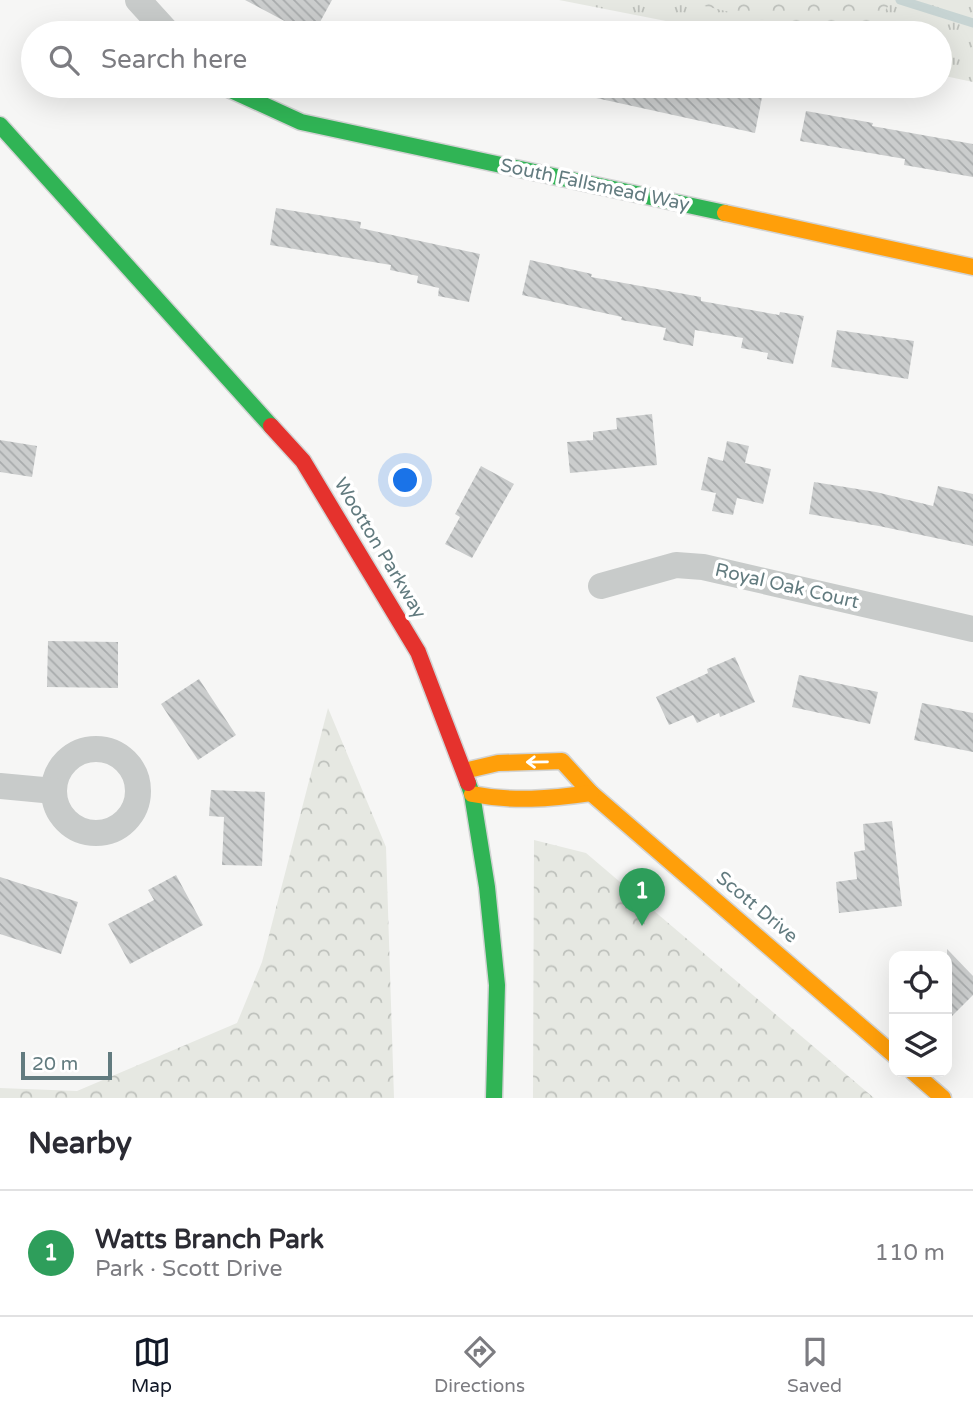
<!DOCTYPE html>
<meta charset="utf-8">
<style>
:root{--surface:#fff;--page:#f2f2f3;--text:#2b2b33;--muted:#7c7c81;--line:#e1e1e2;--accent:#111827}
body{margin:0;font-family:"Varela Round",sans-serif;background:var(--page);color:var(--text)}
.controls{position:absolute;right:21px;bottom:21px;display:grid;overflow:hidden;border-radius:14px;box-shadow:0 7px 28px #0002}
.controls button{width:63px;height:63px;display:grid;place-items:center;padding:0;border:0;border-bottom:2px solid var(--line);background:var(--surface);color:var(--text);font:35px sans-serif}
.scale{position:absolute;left:21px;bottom:18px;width:91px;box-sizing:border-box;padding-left:7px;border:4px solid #627b7f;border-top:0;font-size:19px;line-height:24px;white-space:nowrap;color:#627b7f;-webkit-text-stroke:5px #fff;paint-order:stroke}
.you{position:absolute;left:406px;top:481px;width:24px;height:24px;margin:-18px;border:5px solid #fff;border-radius:50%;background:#1a73e8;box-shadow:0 0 0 10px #1a73e833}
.badge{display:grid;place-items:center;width:46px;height:46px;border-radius:50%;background:var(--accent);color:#fff;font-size:23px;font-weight:700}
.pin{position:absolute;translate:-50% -58px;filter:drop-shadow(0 2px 4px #0008)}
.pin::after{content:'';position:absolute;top:37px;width:24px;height:21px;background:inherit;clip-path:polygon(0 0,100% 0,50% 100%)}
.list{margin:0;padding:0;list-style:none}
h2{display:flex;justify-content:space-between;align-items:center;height:91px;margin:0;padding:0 28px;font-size:30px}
h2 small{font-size:23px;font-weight:400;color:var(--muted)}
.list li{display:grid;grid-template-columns:46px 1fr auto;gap:21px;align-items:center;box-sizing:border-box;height:126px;padding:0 28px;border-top:2px solid var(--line)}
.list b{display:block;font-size:26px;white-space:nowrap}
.list p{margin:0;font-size:23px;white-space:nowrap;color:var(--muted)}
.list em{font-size:23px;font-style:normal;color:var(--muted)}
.icon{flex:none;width:38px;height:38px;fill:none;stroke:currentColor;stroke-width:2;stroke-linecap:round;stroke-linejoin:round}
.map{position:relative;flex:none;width:973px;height:1098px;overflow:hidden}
.search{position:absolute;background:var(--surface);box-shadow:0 7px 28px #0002;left:21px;right:21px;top:21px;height:77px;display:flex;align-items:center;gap:18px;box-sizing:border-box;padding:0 24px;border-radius:38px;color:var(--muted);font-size:26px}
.sheet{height:217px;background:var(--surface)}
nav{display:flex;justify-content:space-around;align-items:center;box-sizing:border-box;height:98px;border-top:2px solid var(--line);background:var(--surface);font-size:19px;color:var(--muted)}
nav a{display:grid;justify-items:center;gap:4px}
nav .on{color:var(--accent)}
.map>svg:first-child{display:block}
.grass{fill:url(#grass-tufts)}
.forest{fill:url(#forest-crowns)}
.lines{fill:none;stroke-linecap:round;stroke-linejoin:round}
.stream{stroke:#c7d4d3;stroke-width:9}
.building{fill:url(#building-back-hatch)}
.fast-casing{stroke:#d2d3d3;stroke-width:19}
.slow-casing{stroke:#d2d3d3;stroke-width:19}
.jam-casing{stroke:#d2d3d3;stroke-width:19}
.street{stroke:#c8cbca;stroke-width:26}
.fast{stroke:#30b455;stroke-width:16}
.slow{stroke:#ff9f0a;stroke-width:16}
.jam{stroke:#e5322d;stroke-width:16}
.oneway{stroke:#fff}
.labels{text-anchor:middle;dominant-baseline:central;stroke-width:7;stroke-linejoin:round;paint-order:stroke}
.street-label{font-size:19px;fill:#627b7f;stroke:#fff}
</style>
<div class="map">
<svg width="973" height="1098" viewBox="0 0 973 1098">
<defs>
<pattern id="grass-tufts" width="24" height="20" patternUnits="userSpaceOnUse" patternTransform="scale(1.75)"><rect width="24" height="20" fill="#e6e8e2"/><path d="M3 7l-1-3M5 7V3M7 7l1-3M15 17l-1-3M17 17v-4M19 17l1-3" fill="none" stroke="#bec1bc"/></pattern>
<pattern id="forest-crowns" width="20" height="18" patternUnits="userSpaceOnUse" patternTransform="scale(1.75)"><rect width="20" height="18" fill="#e6e8e2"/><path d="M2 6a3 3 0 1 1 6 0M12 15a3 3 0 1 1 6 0" fill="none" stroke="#bec1bc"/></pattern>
<pattern id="building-back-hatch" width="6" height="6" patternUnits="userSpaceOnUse" patternTransform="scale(1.75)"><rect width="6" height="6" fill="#cbcdcd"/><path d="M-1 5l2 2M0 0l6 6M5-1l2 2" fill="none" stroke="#a8abac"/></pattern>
</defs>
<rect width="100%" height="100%" fill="#f6f6f5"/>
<polygon class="grass" points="559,0 973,0 973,82 940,75 940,33 727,33"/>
<g class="forest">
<polygon points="679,0 892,0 871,33 820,33"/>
<polygon points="328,708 386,847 394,1098 0,1098 0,1088 77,1091 237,1023 262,962"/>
<polygon points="534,840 586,853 874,1098 533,1098"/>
</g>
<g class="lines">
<polyline class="stream" points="900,0 973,23"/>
</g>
<g class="building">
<polygon points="245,0 332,0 314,33 307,33"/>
<polygon points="588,86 710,86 762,97 755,133 587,96"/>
<polygon points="806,111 873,123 872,126 973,144 973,177 904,165 905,159 800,141"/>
<polygon points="276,208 361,222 360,228 480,254 469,302 438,296 439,288 417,283 418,276 390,270 391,265 270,245"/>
<polygon points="530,260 592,274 591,277 701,297 701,301 779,315 780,312 804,316 793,364 767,359 768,353 741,348 743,338 695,330 693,346 663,340 666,328 621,320 622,317 522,295"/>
<polygon points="837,330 914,341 908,379 831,367"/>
<polygon points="652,414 657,465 570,473 567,442 593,440 593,432 617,429 616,418"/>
<polygon points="0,440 37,446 32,477 0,472"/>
<polygon points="727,441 749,446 745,463 771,469 763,504 737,498 733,515 712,511 716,493 701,490 708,457 723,461"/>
<polygon points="481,466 514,484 472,558 445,544 460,517 455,514"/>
<polygon points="814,482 876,492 933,506 938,486 973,494 973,546 879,526 809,514"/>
<polygon points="48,641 118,642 118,688 47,687"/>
<polygon points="735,657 755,702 720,717 719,713 697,723 693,715 669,725 656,697 708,673 707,669"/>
<polygon points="799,675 878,692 870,724 792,707"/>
<polygon points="199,679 236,735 198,760 161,704"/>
<polygon points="922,703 973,713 973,752 914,740"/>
<polygon points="211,790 265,792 262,866 222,865 224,817 209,816"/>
<polygon points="892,821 902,906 839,913 836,882 857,879 854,852 865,850 863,824"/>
<polygon points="176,875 203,925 130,964 108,924 154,900 148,890"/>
<polygon points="0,877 78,902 61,954 0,934"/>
<polygon points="947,949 973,976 973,995 947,1021"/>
</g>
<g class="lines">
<g class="fast-casing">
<g id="fast">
<polyline points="222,86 301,122 725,213"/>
<polyline points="0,125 271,426"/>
<polyline points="468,783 472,794 487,887 497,985 494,1098"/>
</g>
</g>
<g class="slow-casing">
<g id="slow">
<polyline points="725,213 973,267"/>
<polyline points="464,771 498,763 562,761 591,793 894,1055"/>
<path d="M 472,794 C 513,802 550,799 591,793"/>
<polyline points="913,1072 943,1098"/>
</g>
</g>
<g class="jam-casing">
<polyline id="jam" points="271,426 303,461 418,652 468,783"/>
</g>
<g class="street">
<polyline points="138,0 168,33"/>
<polyline points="601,586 676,565 703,567 973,629"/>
<circle cx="96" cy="791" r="42"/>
<polyline points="0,786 54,791"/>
</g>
<use href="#fast" class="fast"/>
<use href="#slow" class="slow"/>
<use href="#jam" class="jam"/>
</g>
<defs><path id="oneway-shaft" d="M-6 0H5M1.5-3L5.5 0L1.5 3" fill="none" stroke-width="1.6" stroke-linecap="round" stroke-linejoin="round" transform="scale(1.75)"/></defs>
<use class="oneway" href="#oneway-shaft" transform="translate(537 762) rotate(179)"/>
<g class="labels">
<g class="street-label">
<text transform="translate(595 185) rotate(12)">South Fallsmead Way</text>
<text transform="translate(380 548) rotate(59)">Wootton Parkway</text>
<text transform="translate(787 586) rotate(13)">Royal Oak Court</text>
<text transform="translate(757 907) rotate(40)">Scott Drive</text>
</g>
</g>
</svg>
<div class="controls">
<button><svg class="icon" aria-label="locate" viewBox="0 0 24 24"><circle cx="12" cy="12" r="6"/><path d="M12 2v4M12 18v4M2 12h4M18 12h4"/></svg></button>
<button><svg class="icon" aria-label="layers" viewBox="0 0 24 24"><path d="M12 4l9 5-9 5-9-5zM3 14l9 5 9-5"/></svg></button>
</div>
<div class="scale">20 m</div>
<div class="you"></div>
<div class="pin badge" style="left:642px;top:926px;background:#2e9e5b">1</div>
<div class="search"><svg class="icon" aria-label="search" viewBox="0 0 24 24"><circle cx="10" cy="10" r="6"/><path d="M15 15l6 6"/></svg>Search here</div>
</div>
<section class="sheet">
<h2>Nearby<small></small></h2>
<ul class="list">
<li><span class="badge" style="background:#2e9e5b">1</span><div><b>Watts Branch Park</b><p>Park · Scott Drive</p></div><em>110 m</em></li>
</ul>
</section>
<nav>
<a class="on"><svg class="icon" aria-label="map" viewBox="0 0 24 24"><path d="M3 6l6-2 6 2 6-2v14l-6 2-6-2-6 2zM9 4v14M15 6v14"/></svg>Map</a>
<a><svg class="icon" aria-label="directions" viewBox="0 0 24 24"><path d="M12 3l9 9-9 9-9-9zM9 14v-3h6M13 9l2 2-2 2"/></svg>Directions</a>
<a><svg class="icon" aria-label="saved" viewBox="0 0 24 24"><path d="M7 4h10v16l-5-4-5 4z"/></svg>Saved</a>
</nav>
